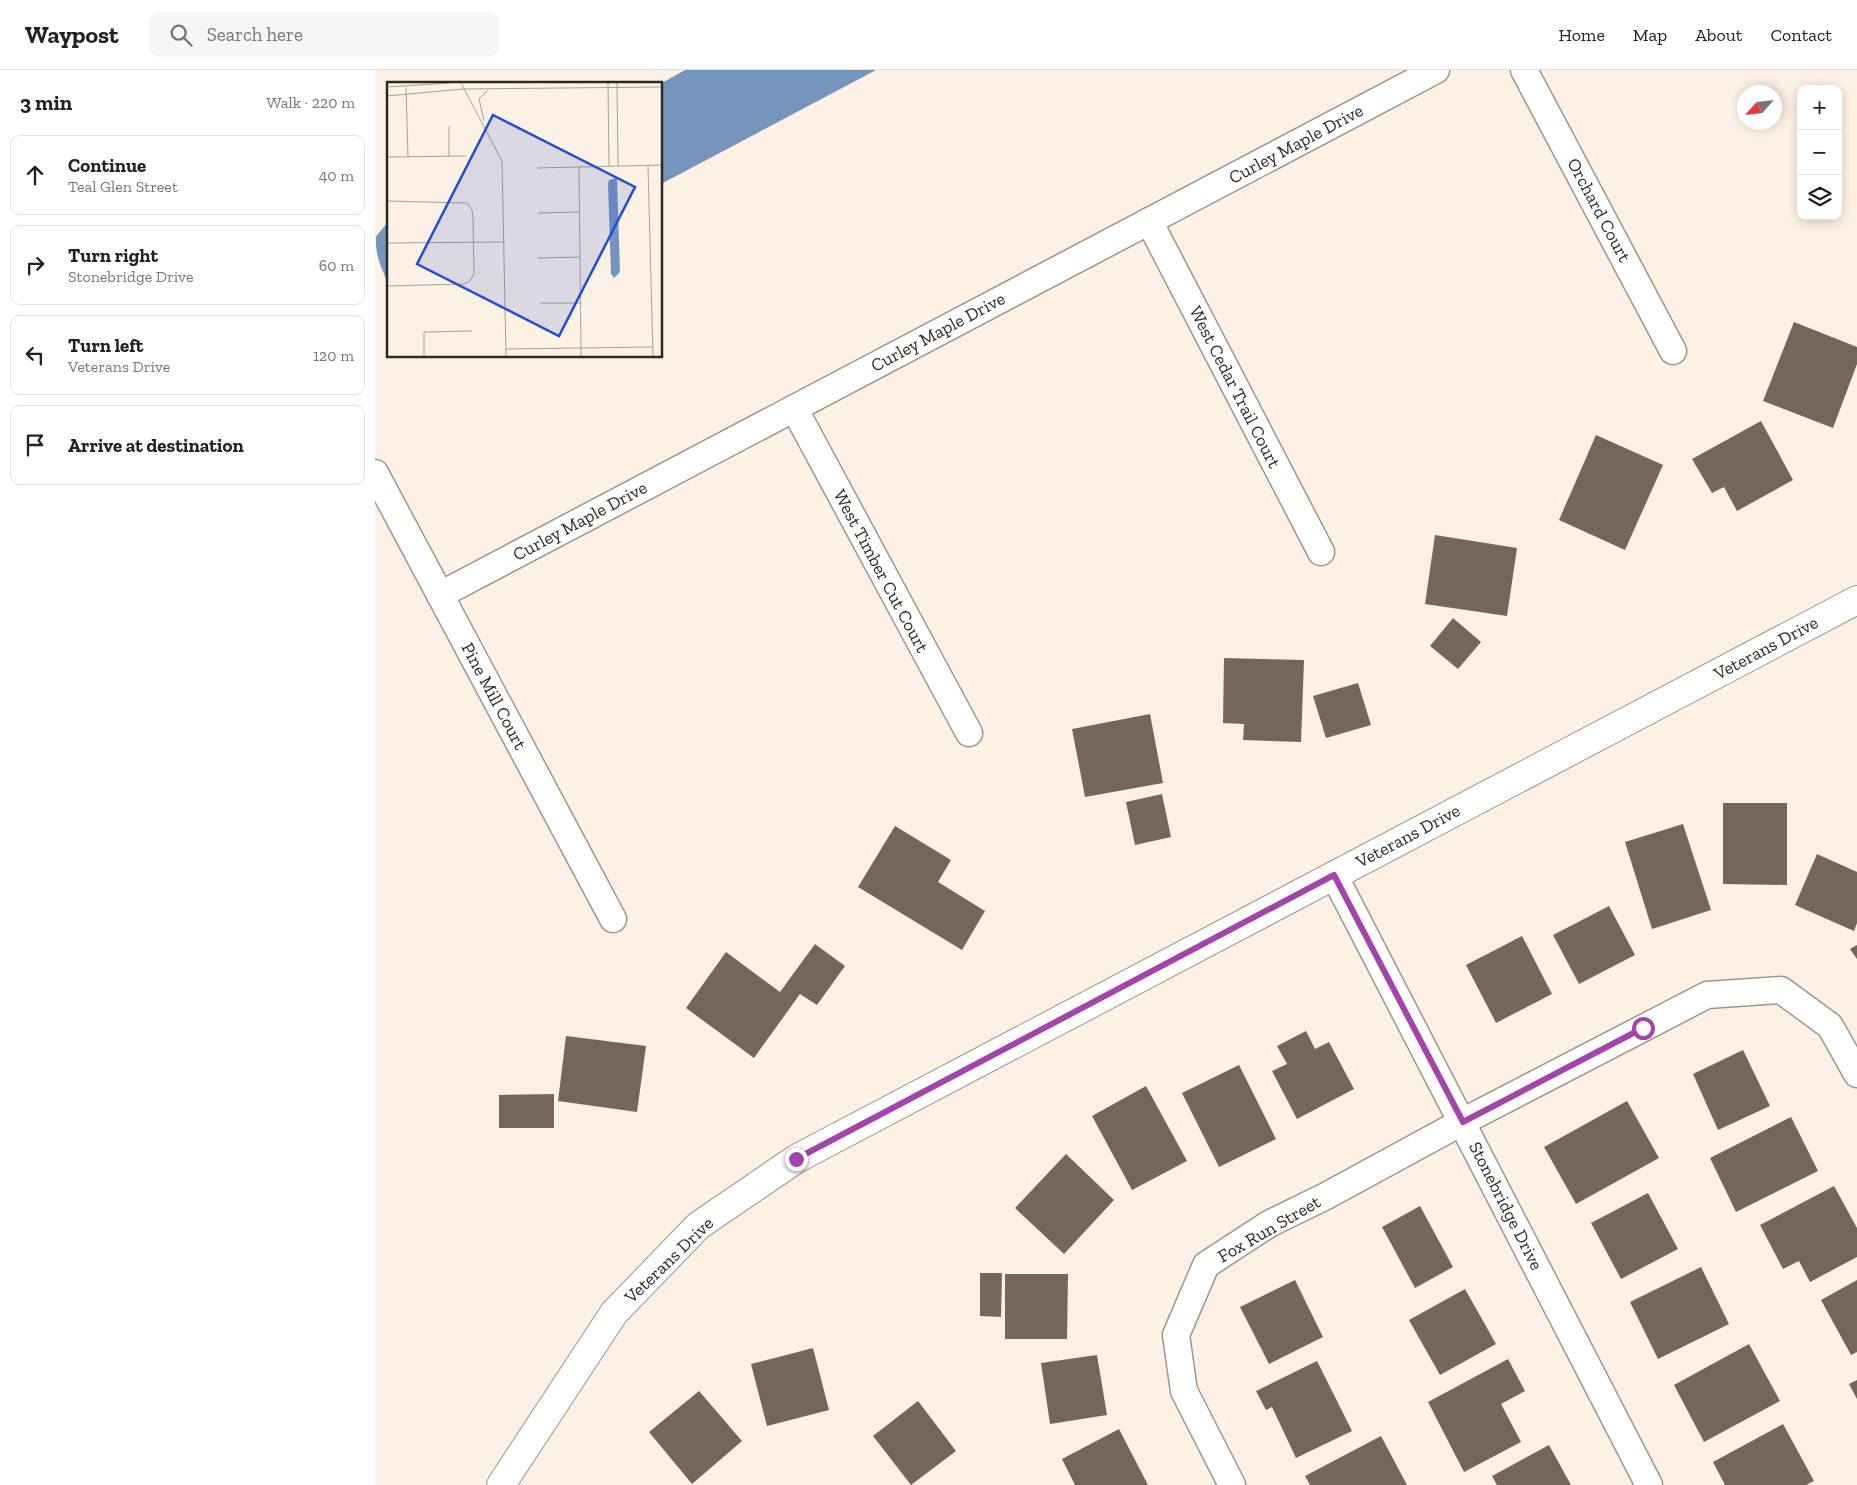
<!DOCTYPE html>
<meta charset="utf-8">
<style>
:root{--surface:#fff;--page:#f6f6f6;--text:#202124;--muted:#757577;--line:#e0e0e0}
body{margin:0;font-family:"Zilla Slab",serif;background:var(--page);color:var(--text)}
.controls{position:absolute;right:15px;top:15px;display:grid;overflow:hidden;border-radius:10px;box-shadow:0 2px 12px #0003}
.controls button{width:45px;height:45px;display:grid;place-items:center;padding:0;border:0;border-bottom:1px solid var(--line);background:var(--surface);color:var(--text);font:25px sans-serif}
.compass{position:absolute;left:1362px;top:15px;width:45px;height:45px;border-radius:50%;background:var(--surface);box-shadow:0 2px 12px #0003;rotate:243deg}
.stop{position:absolute;width:15px;height:15px;margin:-11px;border:4px solid #a443ab;border-radius:50%;background:#fff}
.stop.end{background:#a443ab;border-color:#fff;box-shadow:0 1px 5px #0008}
.list{margin:0;padding:0;list-style:none}
h2{display:flex;justify-content:space-between;align-items:center;height:65px;margin:0;padding:0 20px;font-size:21px}
h2 small{font-size:16px;font-weight:400;color:var(--muted)}
.list li{display:grid;grid-template-columns:32px 1fr auto;gap:15px;align-items:center;box-sizing:border-box;height:80px;margin:0 10px 10px;padding:0 10px;border:1px solid var(--line);border-radius:10px}
.list b{display:block;font-size:19px;white-space:nowrap}
.list p{margin:0;font-size:16px;white-space:nowrap;color:var(--muted)}
.list em{font-size:16px;font-style:normal;color:var(--muted)}
.icon{flex:none;width:28px;height:28px;fill:none;stroke:currentColor;stroke-width:2;stroke-linecap:round;stroke-linejoin:round}
.map{position:relative;flex:none;width:1482px;height:1415px;overflow:hidden}
header{display:flex;align-items:center;gap:30px;box-sizing:border-box;height:70px;padding:0 25px;background:var(--surface);border-bottom:1px solid var(--line)}
header strong{font-size:24px}
nav{display:flex;gap:28px;margin-inline-start:auto;font-size:18px}
.search{width:350px;height:45px;background:var(--page);display:flex;align-items:center;gap:12px;box-sizing:border-box;padding:0 18px;border-radius:10px;color:var(--muted);font-size:19px}
main{display:flex}
aside{flex:1;background:var(--surface)}
.map>svg:first-child{display:block}
.water{fill:#7695bd}
.building{fill:#746659}
.lines{fill:none;stroke-linecap:round;stroke-linejoin:round}
.minor-casing{stroke:#a39486;stroke-width:29}
.tertiary-casing{stroke:#a39486;stroke-width:30}
.minor{stroke:#fff;stroke-width:26}
.tertiary{stroke:#fff;stroke-width:28}
.route{stroke:#a443ab;stroke-width:6}
.labels{text-anchor:middle;dominant-baseline:central;stroke-width:5;stroke-linejoin:round;paint-order:stroke}
.street-label{font-size:18px;fill:#2e2822;stroke:#fff}
.inset-road{fill:none;stroke:#aaa096;stroke-width:1}
.view{fill:#1d4ed8;fill-opacity:0.15;stroke:#1d4ed8;stroke-width:2.5}
.inset-edge{fill:none;stroke:#2e2822;stroke-width:2.5}
</style>
<header>
<strong>Waypost</strong>
<div class="search"><svg class="icon" aria-label="search" viewBox="0 0 24 24"><circle cx="10" cy="10" r="6"/><path d="M15 15l6 6"/></svg>Search here</div>
<nav><a>Home</a><a>Map</a><a>About</a><a>Contact</a></nav>
</header>
<main>
<aside>
<h2>3 min<small>Walk · 220 m</small></h2>
<ul class="list">
<li><svg class="icon" aria-label="ahead" viewBox="0 0 24 24"><path d="M12 20V5M6 11l6-6 6 6"/></svg><div><b>Continue</b><p>Teal Glen Street</p></div><em>40 m</em></li>
<li><svg class="icon" aria-label="right" viewBox="0 0 24 24"><path d="M7 20v-9h11M14 6l5 5-5 5"/></svg><div><b>Turn right</b><p>Stonebridge Drive</p></div><em>60 m</em></li>
<li><svg class="icon" aria-label="left" viewBox="0 0 24 24"><path d="M17 20v-9H6M10 6l-5 5 5 5"/></svg><div><b>Turn left</b><p>Veterans Drive</p></div><em>120 m</em></li>
<li><svg class="icon" aria-label="arrive" viewBox="0 0 24 24"><path d="M6 21V4h12l-3 4 3 4H6"/></svg><div><b>Arrive at destination</b></div></li>
</ul>
</aside>
<div class="map">
<svg width="1482" height="1415" viewBox="0 0 1482 1415">
<rect width="100%" height="100%" fill="#fdf0e4"/>
<g class="water">
<polygon points="310,0 501,0 286,114 286,14 285,14"/>
<path d="M 14,151 L 14,213 C 6,200 0,183 1,167 C 4,162 10,156 14,151 Z"/>
</g>
<g class="building">
<polygon points="1419,252 1482,277 1482,294 1458,358 1388,331"/>
<polygon points="1386,351 1418,410 1362,441 1349,417 1337,423 1317,389"/>
<polygon points="1221,365 1288,395 1250,480 1184,450"/>
<polygon points="1060,465 1142,478 1132,546 1050,534"/>
<polygon points="1078,548 1106,572 1083,599 1055,576"/>
<polygon points="849,588 929,590 926,672 868,670 869,654 848,653"/>
<polygon points="983,613 996,655 951,668 938,626"/>
<polygon points="775,644 788,713 710,727 697,659"/>
<polygon points="787,724 796,767 760,775 751,732"/>
<polygon points="1348,733 1412,733 1412,815 1348,814"/>
<polygon points="1308,754 1336,840 1277,859 1250,772"/>
<polygon points="520,756 576,790 563,812 610,841 587,880 483,817"/>
<polygon points="1442,784 1482,802 1482,853 1479,861 1420,835"/>
<polygon points="1234,836 1260,885 1204,914 1178,865"/>
<polygon points="1147,866 1177,924 1121,953 1091,895"/>
<polygon points="440,874 470,896 442,935 425,924 379,988 311,938 351,882 405,922"/>
<polygon points="1482,875 1482,889 1475,879"/>
<polygon points="931,961 940,979 954,972 979,1019 922,1049 897,1001 912,994 902,976"/>
<polygon points="191,966 271,976 262,1042 183,1031"/>
<polygon points="1368,980 1395,1036 1343,1060 1318,1004"/>
<polygon points="864,995 901,1069 844,1097 807,1023"/>
<polygon points="771,1016 812,1091 757,1120 717,1046"/>
<polygon points="179,1024 179,1058 124,1058 124,1025"/>
<polygon points="1252,1031 1284,1088 1201,1134 1169,1077"/>
<polygon points="1416,1047 1443,1101 1361,1142 1335,1088"/>
<polygon points="691,1084 739,1130 689,1184 640,1138"/>
<polygon points="1459,1116 1482,1158 1482,1187 1435,1212 1424,1191 1408,1199 1385,1155"/>
<polygon points="1273,1123 1303,1179 1246,1209 1216,1153"/>
<polygon points="1045,1136 1078,1197 1040,1218 1007,1157"/>
<polygon points="1326,1197 1354,1254 1283,1289 1255,1232"/>
<polygon points="605,1203 627,1203 626,1247 605,1246"/>
<polygon points="630,1204 693,1204 692,1269 630,1269"/>
<polygon points="920,1210 948,1267 894,1294 865,1237"/>
<polygon points="1482,1210 1482,1282 1476,1285 1446,1230"/>
<polygon points="1090,1219 1121,1274 1065,1305 1034,1250"/>
<polygon points="1374,1274 1405,1331 1329,1372 1299,1315"/>
<polygon points="438,1278 454,1340 392,1356 376,1294"/>
<polygon points="722,1285 732,1345 675,1354 666,1293"/>
<polygon points="1133,1289 1150,1321 1126,1334 1146,1372 1089,1402 1053,1332"/>
<polygon points="942,1291 977,1361 921,1388 897,1337 891,1340 881,1321"/>
<polygon points="1482,1310 1482,1329 1474,1314"/>
<polygon points="324,1321 367,1371 317,1414 274,1362"/>
<polygon points="543,1331 581,1381 536,1415 498,1366"/>
<polygon points="1408,1354 1439,1411 1431,1415 1350,1415 1338,1392"/>
<polygon points="744,1359 773,1415 700,1415 687,1389"/>
<polygon points="1006,1366 1032,1415 935,1415 930,1406"/>
<polygon points="1174,1375 1196,1415 1122,1415 1117,1406"/>
</g>
<g class="lines">
<g class="minor-casing">
<g id="minor">
<polyline points="1149,0 1298,281"/>
<polyline points="774,151 946,482"/>
<polyline points="419,338 594,663"/>
<polyline points="0,403 238,849"/>
<polyline points="65,525 1061,0"/>
<polyline points="959,805 1274,1415"/>
<polyline points="857,1415 809,1321 801,1265 831,1195 894,1154 951,1126 1087,1052 1332,925 1406,920 1455,956 1482,1004"/>
</g>
</g>
<g class="tertiary-casing">
<polyline id="tertiary" points="126,1415 239,1243 323,1156 421,1089 1482,530"/>
</g>
<use href="#minor" class="minor"/>
<use href="#tertiary" class="tertiary"/>
</g>
<g class="lines">
<polyline class="route" points="421,1089 959,805 1088,1052 1268,958"/>
</g>
<g class="labels">
<g class="street-label">
<text transform="translate(921 74) rotate(-28)">Curley Maple Drive</text>
<text transform="translate(1224 140) rotate(62)">Orchard Court</text>
<text transform="translate(563 262) rotate(-28)">Curley Maple Drive</text>
<text transform="translate(860 317) rotate(63)">West Cedar Trail Court</text>
<text transform="translate(205 451) rotate(-28)">Curley Maple Drive</text>
<text transform="translate(506 501) rotate(62)">West Timber Cut Court</text>
<text transform="translate(1391 578) rotate(-28)">Veterans Drive</text>
<text transform="translate(119 626) rotate(62)">Pine Mill Court</text>
<text transform="translate(1033 766) rotate(-28)">Veterans Drive</text>
<text transform="translate(1131 1136) rotate(63)">Stonebridge Drive</text>
<text transform="translate(894 1159) rotate(-30)">Fox Run Street</text>
<text transform="translate(294 1190) rotate(-44)">Veterans Drive</text>
</g>
</g>
<g transform="translate(12 12)">
<rect width="275" height="275" fill="#fdf0e4"/>
<path d="M 230,96 L 233,190 L 227,196 L 224,192 L 221,102 L 222,98 Z" fill="#7695bd"/>
<path class="inset-road" d="M 74,1 L 115,79 L 119,274M 221,1 L 222,84M 230,1 L 231,84M 0,5 L 63,1M 19,5 L 21,75M 0,14 L 76,7 L 275,5M 97,39 L 92,17 L 101,8M 62,44 L 62,75M 0,75 L 79,74M 261,84 L 266,274M 192,85 L 194,274M 150,86 L 275,83M 0,119 L 80,121 L 85,128 L 86,136 L 87,192 L 83,199 L 77,202 L 0,204M 151,131 L 192,130M 0,161 L 118,160M 151,176 L 193,175M 153,221 L 194,221M 119,267 L 266,265M 37,274 L 37,250 L 85,249"/>
<path class="view" d="M 106,33 L 248,105 L 172,254 L 30,182 Z"/>
<rect width="275" height="275" class="inset-edge"/>
</g>
</svg>
<div class="controls">
<button>+</button>
<button>−</button>
<button><svg class="icon" aria-label="layers" viewBox="0 0 24 24"><path d="M12 4l9 5-9 5-9-5zM3 14l9 5 9-5"/></svg></button>
</div>
<svg class="compass" viewBox="-18 -18 36 36"><path d="M0-13l5 13h-10z" fill="#e53935"/><path d="M0 13l5-13h-10z" fill="#757577"/></svg>
<div class="stop" style="left:1268px;top:958px"></div>
<div class="stop end" style="left:421px;top:1089px"></div>
</div>
</main>
